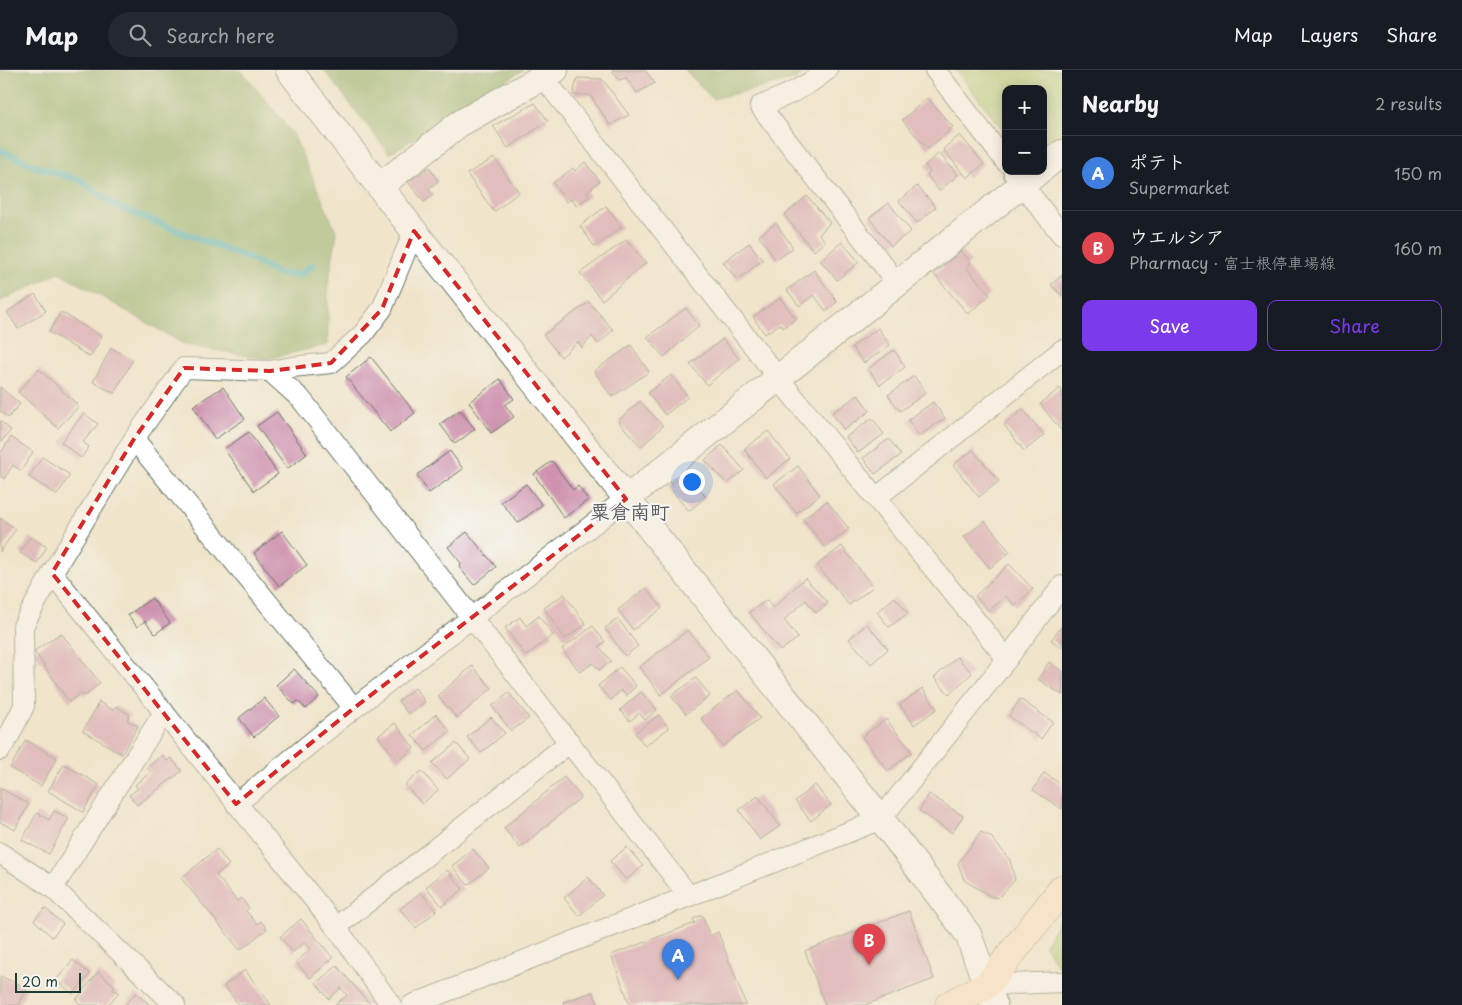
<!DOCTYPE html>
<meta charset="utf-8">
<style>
:root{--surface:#171b24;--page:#242831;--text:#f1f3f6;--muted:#9ea1a6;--line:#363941;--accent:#7c3aed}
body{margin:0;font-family:"Playpen Sans","Klee One",sans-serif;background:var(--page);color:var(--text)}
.controls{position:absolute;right:15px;top:15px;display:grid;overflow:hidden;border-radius:10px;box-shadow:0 2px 12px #0003}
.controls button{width:45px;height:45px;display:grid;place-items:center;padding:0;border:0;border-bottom:1px solid var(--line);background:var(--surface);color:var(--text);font:25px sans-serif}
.scale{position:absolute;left:15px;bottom:12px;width:66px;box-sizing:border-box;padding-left:5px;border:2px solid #1f3d34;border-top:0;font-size:14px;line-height:18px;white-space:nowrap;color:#1f3d34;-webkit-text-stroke:4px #f6f6f2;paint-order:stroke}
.you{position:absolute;left:691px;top:411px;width:18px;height:18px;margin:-12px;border:4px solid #fff;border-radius:50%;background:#1a73e8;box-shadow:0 0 0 8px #1a73e833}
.badge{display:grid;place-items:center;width:32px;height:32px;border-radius:50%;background:var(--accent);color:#fff;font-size:16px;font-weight:700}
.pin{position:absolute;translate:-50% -41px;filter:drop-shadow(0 1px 2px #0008)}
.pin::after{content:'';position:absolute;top:26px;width:18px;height:15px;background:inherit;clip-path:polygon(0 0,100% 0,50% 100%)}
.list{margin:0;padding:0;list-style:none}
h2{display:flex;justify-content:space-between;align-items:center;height:65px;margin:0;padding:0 20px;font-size:21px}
h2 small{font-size:16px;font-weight:400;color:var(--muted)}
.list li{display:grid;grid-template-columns:32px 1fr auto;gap:15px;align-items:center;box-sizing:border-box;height:75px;padding:0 20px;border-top:1px solid var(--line)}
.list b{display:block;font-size:19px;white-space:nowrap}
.list p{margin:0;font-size:16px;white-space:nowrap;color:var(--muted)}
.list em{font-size:16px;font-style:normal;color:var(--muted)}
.actions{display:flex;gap:10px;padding:15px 20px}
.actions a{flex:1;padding:11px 0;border:1px solid var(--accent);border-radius:10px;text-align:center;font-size:18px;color:var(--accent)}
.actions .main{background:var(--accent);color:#fff}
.icon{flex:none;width:28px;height:28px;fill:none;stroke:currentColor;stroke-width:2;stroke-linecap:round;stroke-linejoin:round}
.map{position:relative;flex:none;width:1062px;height:935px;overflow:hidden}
header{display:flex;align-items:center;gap:30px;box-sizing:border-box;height:70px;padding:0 25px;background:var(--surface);border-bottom:1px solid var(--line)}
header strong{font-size:24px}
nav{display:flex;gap:28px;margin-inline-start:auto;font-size:18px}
.search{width:350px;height:45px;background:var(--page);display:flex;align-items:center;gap:12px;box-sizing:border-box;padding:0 18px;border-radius:28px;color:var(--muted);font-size:19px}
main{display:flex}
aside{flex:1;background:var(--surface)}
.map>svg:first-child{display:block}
.green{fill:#a9c870;stroke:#648252}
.forest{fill:#86ac62;stroke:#52744b}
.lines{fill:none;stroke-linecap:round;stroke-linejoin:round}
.stream{stroke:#3badb3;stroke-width:7}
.building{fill:#ce91ae}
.minor-casing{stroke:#687768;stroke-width:22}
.tertiary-casing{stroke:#687768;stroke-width:28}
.secondary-casing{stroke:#687768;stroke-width:29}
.minor{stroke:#fff;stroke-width:20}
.tertiary{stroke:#fff;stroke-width:26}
.secondary{stroke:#fee5c5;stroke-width:28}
.marked{fill:none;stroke:#d62828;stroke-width:4;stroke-dasharray:10 6;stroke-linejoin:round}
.labels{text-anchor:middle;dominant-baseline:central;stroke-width:4;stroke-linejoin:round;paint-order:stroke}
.quarter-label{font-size:20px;font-weight:bold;fill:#5c5a5f;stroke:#f6f6f2}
</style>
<header>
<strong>Map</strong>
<div class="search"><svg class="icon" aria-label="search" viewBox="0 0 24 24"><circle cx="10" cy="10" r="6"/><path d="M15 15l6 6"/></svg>Search here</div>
<nav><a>Map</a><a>Layers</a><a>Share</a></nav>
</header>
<main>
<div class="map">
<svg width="1062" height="935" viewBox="0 0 1062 935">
<rect width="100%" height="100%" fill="#f6f6f2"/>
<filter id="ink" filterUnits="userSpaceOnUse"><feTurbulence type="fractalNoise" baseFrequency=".02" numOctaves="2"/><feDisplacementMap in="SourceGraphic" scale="10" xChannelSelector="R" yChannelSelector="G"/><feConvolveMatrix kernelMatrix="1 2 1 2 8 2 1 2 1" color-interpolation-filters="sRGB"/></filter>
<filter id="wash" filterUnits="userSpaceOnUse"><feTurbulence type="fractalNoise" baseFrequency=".0096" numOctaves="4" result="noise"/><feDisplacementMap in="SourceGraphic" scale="20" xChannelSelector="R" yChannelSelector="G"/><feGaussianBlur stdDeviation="1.12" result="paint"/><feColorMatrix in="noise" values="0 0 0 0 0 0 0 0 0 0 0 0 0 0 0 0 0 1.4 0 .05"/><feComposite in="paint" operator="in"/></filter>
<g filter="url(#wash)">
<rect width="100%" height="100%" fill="#f0e4ca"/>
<g class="green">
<polygon points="956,0 1062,0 1062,62 1043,77 1043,19 1006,19 1006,63"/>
<polygon points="1062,846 1062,894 1056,894 1045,875"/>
</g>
<g class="forest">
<polygon points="0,0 241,0 293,64 337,163 328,216 328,275 266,289 185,275 59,202 23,221 0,231"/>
<polygon points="324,0 523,0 389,84"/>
<polygon points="685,0 807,0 797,9 713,29"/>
</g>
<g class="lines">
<polyline class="stream" points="0,80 37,97 80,110 117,137 248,188 279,204 300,205 313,195"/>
</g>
<g id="blocks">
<g class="building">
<polygon points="612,0 645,0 655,13 637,23 626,8 619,10"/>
<polygon points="577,8 602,9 629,45 610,55 590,25 573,25"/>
<polygon points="927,28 953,57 928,79 902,50"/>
<polygon points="535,33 548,51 508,78 493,56"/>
<polygon points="960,65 984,94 967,108 943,79"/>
<polygon points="939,83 958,105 939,121 927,105 930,102 925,95"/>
<polygon points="494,88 519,122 494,142 467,104"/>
<polygon points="585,92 600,111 587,122 590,126 576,136 572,129 566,132 553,113 573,98 575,101"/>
<polygon points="429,97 438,111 428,119 433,125 424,132 408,112"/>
<polygon points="917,116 936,137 917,153 899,131"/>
<polygon points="807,126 830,153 819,164 825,171 814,181 784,145"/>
<polygon points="889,133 911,161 891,176 869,148"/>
<polygon points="606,136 622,157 595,177 580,156"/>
<polygon points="776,153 793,178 776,190 759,166"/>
<polygon points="626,170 646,193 602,230 580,203"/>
<polygon points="842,172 859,192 837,210 820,190"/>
<polygon points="749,173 763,190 737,210 723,192"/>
<polygon points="961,181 971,192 966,197 990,225 968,244 934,204"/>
<polygon points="814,200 837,232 826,241 814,225 799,236 787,220"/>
<polygon points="1062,205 1062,226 1051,215"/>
<polygon points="35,224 46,241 18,259 7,242"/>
<polygon points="780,228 796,249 783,258 780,254 765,264 753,247"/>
<polygon points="589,232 613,260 598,274 592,266 582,278 578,272 561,287 543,265"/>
<polygon points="686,238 699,256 664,287 647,267"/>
<polygon points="61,242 102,267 90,287 49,262"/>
<polygon points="878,258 890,275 864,293 852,277"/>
<polygon points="723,269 739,289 707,315 690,294"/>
<polygon points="631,275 649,302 612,327 594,301"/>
<polygon points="111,278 133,290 114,323 93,312"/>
<polygon points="894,280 905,297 880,315 868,299"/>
<polygon points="371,287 415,343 390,362 346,307"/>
<polygon points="39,299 79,336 58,358 18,322"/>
<polygon points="671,305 688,327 665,345 648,323"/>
<polygon points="914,306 926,323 900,341 888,325"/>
<polygon points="500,309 514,329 505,335 514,347 491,363 469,332"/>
<polygon points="0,317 20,334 8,348 0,341"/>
<polygon points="223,317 245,349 215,369 193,336"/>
<polygon points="1060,318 1062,321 1062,359 1061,360 1040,334"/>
<polygon points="858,325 870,341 844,360 832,343"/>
<polygon points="640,331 663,356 641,377 618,351"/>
<polygon points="933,332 945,348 919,366 908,350"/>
<polygon points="1023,339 1044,365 1024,381 1004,355"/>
<polygon points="460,340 475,359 455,374 440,354"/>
<polygon points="277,342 307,384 287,399 257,356"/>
<polygon points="84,343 98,354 83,372 89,377 81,388 61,372"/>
<polygon points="872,348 884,364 858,383 846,367"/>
<polygon points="0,351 11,360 0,373"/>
<polygon points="768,361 790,389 766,408 744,379"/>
<polygon points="249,362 278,404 254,421 224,379"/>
<polygon points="11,367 33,382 21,401 13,395 4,409 0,406 0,384"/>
<polygon points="889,369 901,385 875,404 863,388"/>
<polygon points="722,375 744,400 727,414 705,390"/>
<polygon points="973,380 999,411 979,427 953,395"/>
<polygon points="450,381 463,399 429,423 417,405"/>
<polygon points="42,387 70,405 57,425 29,407"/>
<polygon points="552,391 573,420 578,416 588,430 564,448 534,404"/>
<polygon points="798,396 820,425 796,443 774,414"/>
<polygon points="685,402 706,427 689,441 668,417"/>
<polygon points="526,414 542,435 518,453 501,432"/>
<polygon points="827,431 849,459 825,477 803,449"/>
<polygon points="0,448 16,459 0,482"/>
<polygon points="985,451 1010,482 990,498 964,467"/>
<polygon points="282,461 307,495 279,516 254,483"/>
<polygon points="467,462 496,497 474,515 459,497 461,493 448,477"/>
<polygon points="30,467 47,477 37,493 20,483"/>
<polygon points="842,476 873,517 849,535 817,495"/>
<polygon points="1009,494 1033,519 1015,536 1006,526 989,541 975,526"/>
<polygon points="805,508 828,533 816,543 806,530 784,550 798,568 780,581 749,542 767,530 773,538"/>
<polygon points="646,518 662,538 633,560 618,540"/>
<polygon points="564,524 586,554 565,569 544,538"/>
<polygon points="895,527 908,543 889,557 877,542"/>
<polygon points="152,528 170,553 155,564 145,551 137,557 128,545"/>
<polygon points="539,546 553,565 526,586 505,558 520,547 526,556"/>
<polygon points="618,549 638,576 625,586 605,558"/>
<polygon points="867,554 888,579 871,594 849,569"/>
<polygon points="593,556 605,572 599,576 611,591 599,600 593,593 580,602 562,579"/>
<polygon points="1062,556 1062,578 1051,570"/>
<polygon points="688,560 709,587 661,625 639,597"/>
<polygon points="61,563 100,613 85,626 81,623 69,632 34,581"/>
<polygon points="957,587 972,603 949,624 934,608"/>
<polygon points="1049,592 1062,601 1062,625 1038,609"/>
<polygon points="472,596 492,618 457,648 438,626"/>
<polygon points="620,597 636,616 626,626 621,620 611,630 598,616"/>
<polygon points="294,599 319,627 306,639 298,631 294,634 276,615"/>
<polygon points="696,608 710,626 686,644 671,626"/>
<polygon points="415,618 425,632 408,644 398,631"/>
<polygon points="922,618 937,639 914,655 900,635"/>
<polygon points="738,620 760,648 723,676 701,648"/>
<polygon points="641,622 657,640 645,650 639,643 630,651 620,640"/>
<polygon points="509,623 529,648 511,661 492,636"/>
<polygon points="264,628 279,646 254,667 239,648"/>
<polygon points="1020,629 1053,652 1041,669 1009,646"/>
<polygon points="99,632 113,640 116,636 130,645 127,650 138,656 122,684 83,661"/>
<polygon points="436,644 450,661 426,681 412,665"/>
<polygon points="659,645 669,658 645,676 635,663"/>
<polygon points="491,647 505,663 481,683 467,667"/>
<polygon points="886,649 912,682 888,701 862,667"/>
<polygon points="395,653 414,678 398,691 378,666"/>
<polygon points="26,670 57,688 41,716 10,698"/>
<polygon points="456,673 470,689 447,709 432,693"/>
<polygon points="163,685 167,691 171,688 182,701 137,735 129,725 138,719 135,715 151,702 147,697"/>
<polygon points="64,694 99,715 83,742 48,721"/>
<polygon points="422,701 438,720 422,734 405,715"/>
<polygon points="1044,703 1062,715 1062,739 1033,720"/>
<polygon points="564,707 581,727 520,778 504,758"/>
<polygon points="815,715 831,735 811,751 795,731"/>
<polygon points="0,718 29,734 15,760 0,752"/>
<polygon points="929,724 963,746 952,763 919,741"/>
<polygon points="758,726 780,756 760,770 739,740"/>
<polygon points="54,741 69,748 49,784 22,770 37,743 49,750"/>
<polygon points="981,762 991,767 1010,790 1015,810 998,828 990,826 964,810 958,793"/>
<polygon points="627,777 643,796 626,810 610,791"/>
<polygon points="217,779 229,795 216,805 237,831 241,828 249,838 246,841 257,854 261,851 267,859 240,880 181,808"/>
<polygon points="473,779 489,798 468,815 452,796"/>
<polygon points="447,800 463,819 442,836 426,817"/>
<polygon points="588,807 603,825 579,846 564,828"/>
<polygon points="421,822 436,841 416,858 400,839"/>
<polygon points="45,838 63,854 52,867 34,850"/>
<polygon points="909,841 934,909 865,935 825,935 805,881"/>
<polygon points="702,845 710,866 718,862 746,935 630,935 611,885 695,853 693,849"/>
<polygon points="301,849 333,888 310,908 296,892 311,879 305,872 293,882 280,867"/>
<polygon points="73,890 90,904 73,924 56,910"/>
<polygon points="337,896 370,934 368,935 335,935 347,925 341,918 329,929 316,913"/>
<polygon points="245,900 271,935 239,935 224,916"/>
<polygon points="98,902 114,915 113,920 119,922 108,935 81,935 76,930"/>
<polygon points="0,906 27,918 19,935 0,935"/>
<polygon points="593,922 598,935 564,935 563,932"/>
<polygon points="136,923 150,935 125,935"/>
</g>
</g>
</g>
<g filter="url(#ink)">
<use href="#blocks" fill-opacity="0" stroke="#687768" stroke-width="1"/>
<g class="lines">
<g class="minor-casing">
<g id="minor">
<path d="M 827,0 C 805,18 786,26 760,36 L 897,213"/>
<polyline points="935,0 1006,92"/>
<polyline points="543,7 779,309 1007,589 1062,516"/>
<polyline points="1014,104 1062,165"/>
<polyline points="270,301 301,329 689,826 412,935"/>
<polyline points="134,369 354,638"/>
<polyline points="876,428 1062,280"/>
<polyline points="52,503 336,857 391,935"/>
<polyline points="0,680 9,666 24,636 23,556 52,503 134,369 184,298 270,301 292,297 331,293 363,264 382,239 414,161"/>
<polyline points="236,734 354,638 626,429"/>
<polyline points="0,783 53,818 175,935"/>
<polyline points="53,818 164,642"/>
<polyline points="689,826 881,749 1007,589"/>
<polyline points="336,857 570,672"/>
<polyline points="987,915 1062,912"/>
</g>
</g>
<g class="tertiary-casing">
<g id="tertiary">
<polyline points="289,0 414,161 881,749 968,864 994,935"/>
<polyline points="1043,98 1062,83"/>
<polyline points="380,116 459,54 555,0"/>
<polyline points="626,429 1039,101"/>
</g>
</g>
<g class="secondary-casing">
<polyline id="secondary" points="949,935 987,915 1062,819"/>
</g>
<use href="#minor" class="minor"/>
<use href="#tertiary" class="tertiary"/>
<use href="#secondary" class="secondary"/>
</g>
</g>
<path d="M0 0H1062V935H0ZM 414,161 L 626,429 L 354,638 L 236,734 L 52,503 L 134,369 L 184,298 L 270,301 L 331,293 L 382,239 Z" fill="#f0e4ca" fill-opacity=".55" fill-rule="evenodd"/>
<path class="marked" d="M 414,161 L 626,429 L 354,638 L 236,734 L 52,503 L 134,369 L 184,298 L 270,301 L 331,293 L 382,239 Z"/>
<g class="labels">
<g class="quarter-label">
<text x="630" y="441">粟倉南町</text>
</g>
</g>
</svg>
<div class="controls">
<button>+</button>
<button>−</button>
</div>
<div class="scale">20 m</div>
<div class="you"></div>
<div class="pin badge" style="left:678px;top:910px;background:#3f7fe0">A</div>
<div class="pin badge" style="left:869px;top:895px;background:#e0444e">B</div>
</div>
<aside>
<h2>Nearby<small>2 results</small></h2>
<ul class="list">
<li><span class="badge" style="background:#3f7fe0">A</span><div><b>ポテト</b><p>Supermarket</p></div><em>150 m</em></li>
<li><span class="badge" style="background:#e0444e">B</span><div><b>ウエルシア</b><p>Pharmacy · 富士根停車場線</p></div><em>160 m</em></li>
</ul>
<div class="actions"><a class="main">Save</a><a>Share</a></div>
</aside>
</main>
